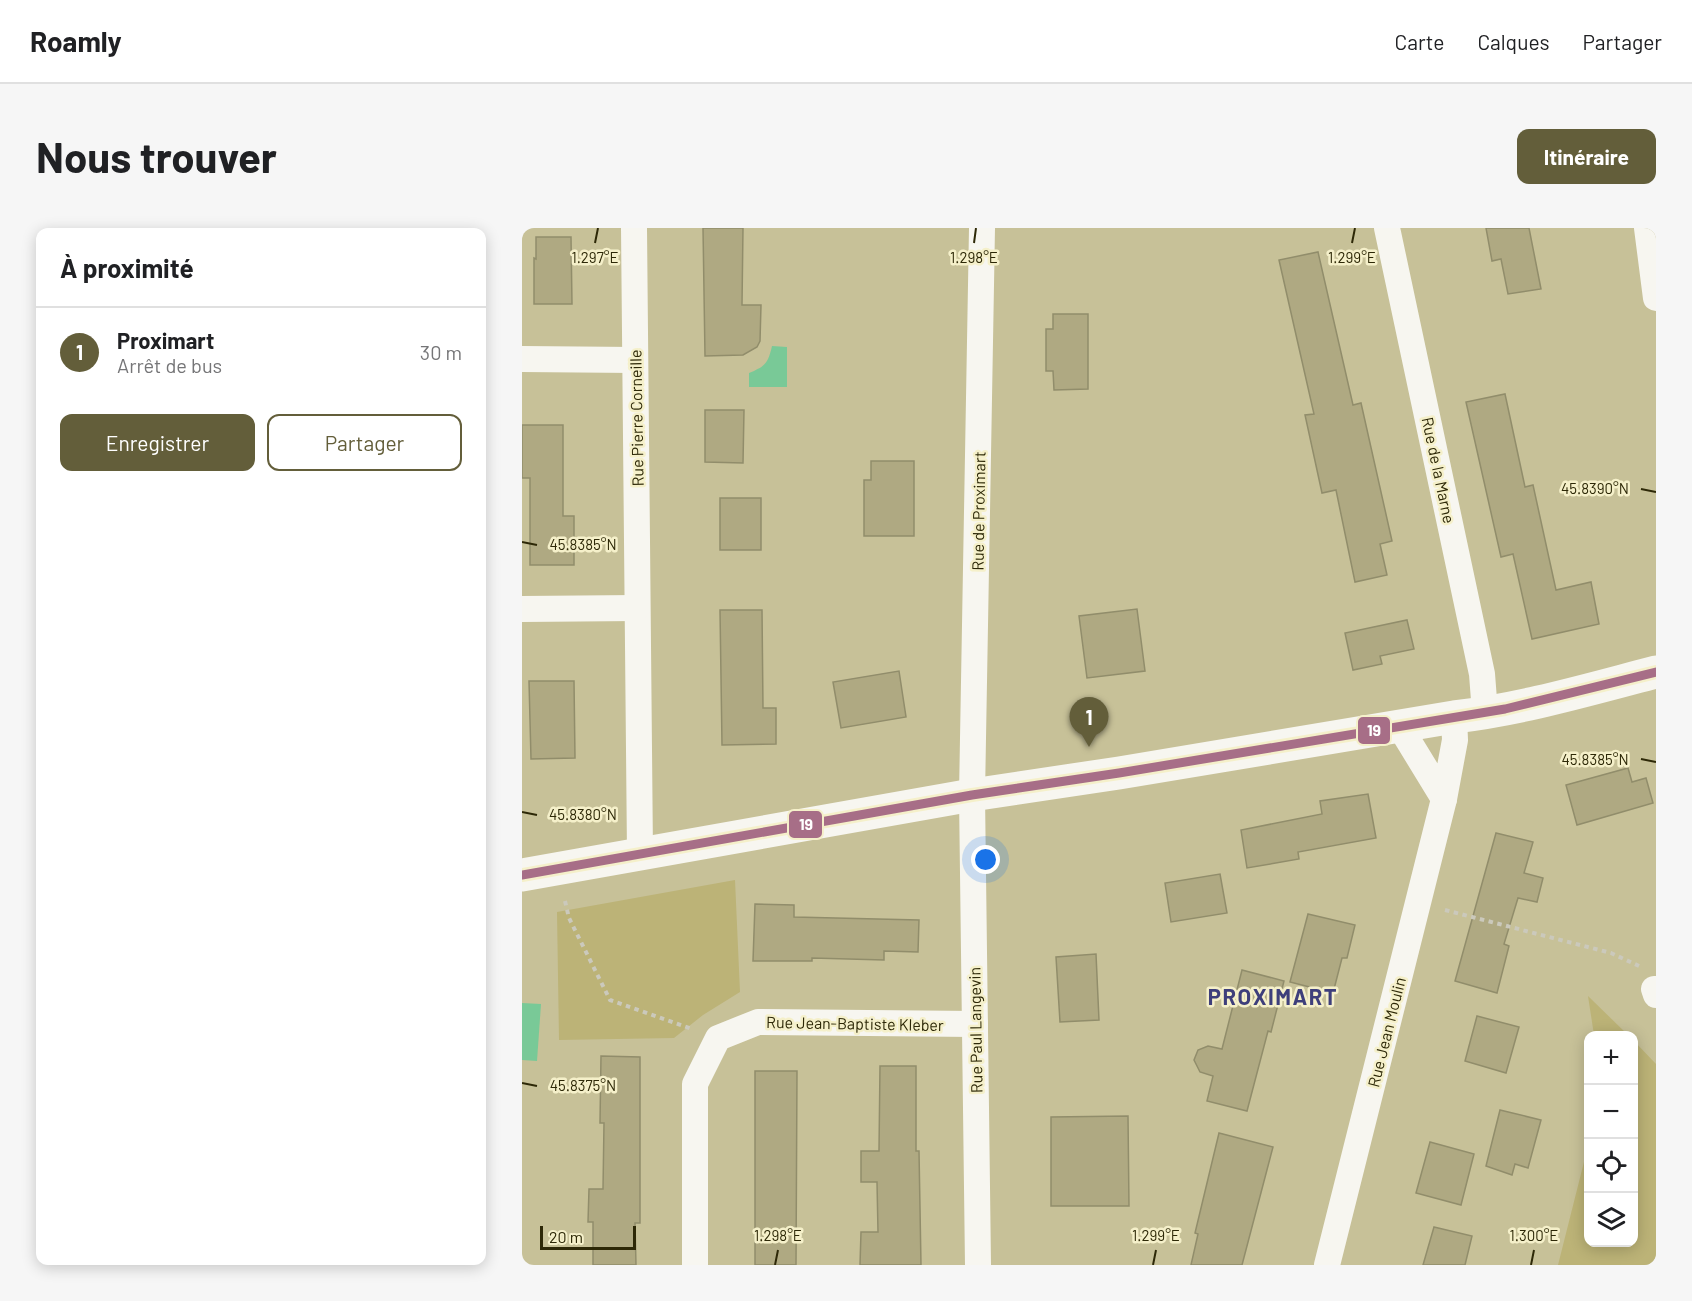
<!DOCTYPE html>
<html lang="fr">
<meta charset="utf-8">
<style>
:root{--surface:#fff;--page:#f6f6f6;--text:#202124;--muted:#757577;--line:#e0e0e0;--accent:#635e3a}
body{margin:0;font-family:Barlow,sans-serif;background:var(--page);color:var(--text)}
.controls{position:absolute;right:18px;bottom:18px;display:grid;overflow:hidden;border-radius:12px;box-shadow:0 3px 15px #0003}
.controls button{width:54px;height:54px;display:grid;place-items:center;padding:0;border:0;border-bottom:2px solid var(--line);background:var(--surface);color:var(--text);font:30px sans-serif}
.scale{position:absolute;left:18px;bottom:15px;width:96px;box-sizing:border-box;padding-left:6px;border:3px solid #2d2807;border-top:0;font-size:16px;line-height:21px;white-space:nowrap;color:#2d2807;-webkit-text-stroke:4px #f5f0ca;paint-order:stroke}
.you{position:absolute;left:464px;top:632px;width:21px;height:21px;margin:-15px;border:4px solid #fff;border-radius:50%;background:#1a73e8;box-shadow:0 0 0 9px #1a73e833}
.badge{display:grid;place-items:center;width:39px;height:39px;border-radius:50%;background:var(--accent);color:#fff;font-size:20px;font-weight:700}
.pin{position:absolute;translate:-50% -50px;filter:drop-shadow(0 2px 3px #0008)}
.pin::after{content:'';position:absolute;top:32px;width:21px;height:18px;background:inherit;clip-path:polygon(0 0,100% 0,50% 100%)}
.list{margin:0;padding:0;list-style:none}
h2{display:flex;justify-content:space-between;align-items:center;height:78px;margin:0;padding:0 24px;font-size:26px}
h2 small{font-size:20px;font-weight:400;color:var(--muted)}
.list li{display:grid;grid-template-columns:39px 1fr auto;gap:18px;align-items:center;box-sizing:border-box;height:90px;padding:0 24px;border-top:2px solid var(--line)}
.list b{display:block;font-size:22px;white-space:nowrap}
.list p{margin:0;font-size:20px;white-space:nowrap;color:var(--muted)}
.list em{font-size:20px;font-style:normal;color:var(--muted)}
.actions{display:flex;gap:12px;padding:18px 24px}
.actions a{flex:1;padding:14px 0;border:2px solid var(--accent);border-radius:12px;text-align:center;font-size:21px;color:var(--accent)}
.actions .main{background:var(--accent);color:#fff}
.icon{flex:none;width:33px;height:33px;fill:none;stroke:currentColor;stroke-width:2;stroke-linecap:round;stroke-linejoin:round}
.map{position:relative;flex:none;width:1134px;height:1037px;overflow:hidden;border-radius:12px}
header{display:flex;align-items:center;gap:36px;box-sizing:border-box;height:84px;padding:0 30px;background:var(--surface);border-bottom:2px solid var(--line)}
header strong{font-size:28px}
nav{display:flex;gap:33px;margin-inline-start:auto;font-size:21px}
.intro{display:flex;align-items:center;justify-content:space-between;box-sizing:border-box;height:144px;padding:0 36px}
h1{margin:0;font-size:42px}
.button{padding:15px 27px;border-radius:12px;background:var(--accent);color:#fff;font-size:21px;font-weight:700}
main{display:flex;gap:36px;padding:0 36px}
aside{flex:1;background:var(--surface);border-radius:12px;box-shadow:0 3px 15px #0003}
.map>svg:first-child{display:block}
.green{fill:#bcb377}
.water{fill:#79c997}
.building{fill:#afa982;stroke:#918d6b;stroke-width:1.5}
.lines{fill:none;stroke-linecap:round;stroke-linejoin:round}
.path{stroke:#cbc9bc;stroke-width:4;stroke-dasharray:4.5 4.5;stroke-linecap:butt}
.street{stroke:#f7f6f0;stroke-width:26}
.secondary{stroke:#f7f6f0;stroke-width:33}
.bus-1-casing{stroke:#f5f0ca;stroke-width:14}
.bus-1{stroke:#a76e87;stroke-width:9}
.ticks{fill:none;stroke:#2d2807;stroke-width:2}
.labels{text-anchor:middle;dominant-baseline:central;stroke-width:5;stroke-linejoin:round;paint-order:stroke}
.street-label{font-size:16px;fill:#2d2807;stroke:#f5f0ca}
.district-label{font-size:22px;font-weight:bold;letter-spacing:1.5px;fill:#3e3f7b;stroke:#f5f0ca}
.ticks-label{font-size:15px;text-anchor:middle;fill:#2d2807;stroke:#f5f0ca;stroke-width:5;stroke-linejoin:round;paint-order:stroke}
.line-badge{stroke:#f5f0ca;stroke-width:2}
.badge-label{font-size:16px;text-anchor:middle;font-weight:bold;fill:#fff}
</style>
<header>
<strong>Roamly</strong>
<nav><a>Carte</a><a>Calques</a><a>Partager</a></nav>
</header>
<div class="intro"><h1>Nous trouver</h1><a class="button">Itinéraire</a></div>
<main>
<aside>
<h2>À proximité<small></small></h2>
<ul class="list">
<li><span class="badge">1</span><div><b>Proximart</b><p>Arrêt de bus</p></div><em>30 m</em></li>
</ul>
<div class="actions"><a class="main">Enregistrer</a><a>Partager</a></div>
</aside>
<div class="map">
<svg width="1134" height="1037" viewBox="0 0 1134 1037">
<rect width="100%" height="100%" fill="#c7c198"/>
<g class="green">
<polygon points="213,652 218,764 181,787 152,810 37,812 35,684"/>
<polygon points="1066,768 1106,807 1072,807"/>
<polygon points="1112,813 1134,836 1134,1037 1036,1037 1066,918 1066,1014 1112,1014"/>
</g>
<g class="water">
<path d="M 250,118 L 265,119 L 265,159 L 227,159 L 227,145 C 244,138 246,135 250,118 Z"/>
<polygon points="0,775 19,776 15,833 0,832"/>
</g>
<g class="building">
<polygon points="181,0 221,0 220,77 239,77 238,113 235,119 221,127 183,128"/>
<polygon points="964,0 1007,0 1019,61 986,66 979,31 970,33"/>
<polygon points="14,9 49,9 50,76 12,76 12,30 14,31"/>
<polygon points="796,24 831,177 839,175 870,313 858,316 865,347 833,354 814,262 800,265 783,187 792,186 757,32"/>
<polygon points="531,86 566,86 566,161 532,162 531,143 524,143 524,101 531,101"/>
<polygon points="983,166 1003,259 1011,257 1034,362 1069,354 1077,396 1010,411 991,326 979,329 944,174"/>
<polygon points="183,182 222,182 221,235 183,234"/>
<polygon points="0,197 41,197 41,288 52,288 52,337 8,337 8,250 0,250"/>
<polygon points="349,233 392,233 392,308 342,308 342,252 349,252"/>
<rect x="198" y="270" width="41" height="52"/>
<polygon points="615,381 623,443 565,450 557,388"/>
<polygon points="198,382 240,382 241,480 254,480 254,516 200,517"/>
<polygon points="885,392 892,421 858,428 860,436 831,442 823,405"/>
<polygon points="377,443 384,489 319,500 311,454"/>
<polygon points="7,453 52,453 53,530 9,531"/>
<polygon points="1106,540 1110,554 1124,550 1131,575 1055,597 1044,557"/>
<polygon points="846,566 854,610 776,624 777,631 725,640 719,602 800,586 798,573"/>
<polygon points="974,605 1011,614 1002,645 1021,650 1015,674 996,670 982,716 987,718 975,765 933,753"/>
<polygon points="698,646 705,685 649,694 643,655"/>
<polygon points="233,676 272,677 272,689 397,692 396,724 362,723 362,732 290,730 290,733 231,733"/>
<polygon points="786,686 833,697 825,730 820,730 811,765 768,754"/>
<polygon points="574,726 577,792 538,794 534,729"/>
<polygon points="720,742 762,753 749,804 746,803 725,883 685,873 691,848 678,844 672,832 676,822 686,818 700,821"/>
<polygon points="955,788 997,799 984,845 943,833"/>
<polygon points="79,828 118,829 118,995 113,995 114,1037 71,1037 71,994 66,994 67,961 81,961 82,895 78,895"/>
<polygon points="358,838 394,838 394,923 397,923 399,1037 338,1037 339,1004 356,1004 355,954 339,954 339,923 357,923"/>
<polygon points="233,843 275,843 274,1037 233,1037"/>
<polygon points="978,882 1019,892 1006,940 993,936 990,947 964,938"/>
<polygon points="606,888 607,978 529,978 529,889"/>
<polygon points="697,905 751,919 720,1037 669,1037 676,1006 673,1005"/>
<polygon points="908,914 952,926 939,977 894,965"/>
<polygon points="912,999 950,1008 943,1037 901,1037"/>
</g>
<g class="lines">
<g class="path">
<polyline points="43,673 47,690 88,772 170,801"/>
<polyline points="923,682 1089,725 1117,738"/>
</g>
<g class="street">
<polyline points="112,0 118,626"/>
<polyline points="865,0 960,446 963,485"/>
<polyline points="1125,0 1134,70"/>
<polyline points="0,131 113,132"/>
<polyline points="0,381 115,380"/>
<polyline points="878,499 922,571 933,512 932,489"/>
<polyline points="1132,761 1134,767"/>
<polyline points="173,1037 173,856 196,810 236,794 453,796"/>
<polyline points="456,1037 450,567 460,0"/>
<polyline points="805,1037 922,571"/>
</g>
<path class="secondary" d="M 0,647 L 450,567 L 597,545 L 932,489 C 1001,481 1068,461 1134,444"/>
<g class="bus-1-casing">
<polyline id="bus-1" points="0,647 450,567 597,545 983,481 1134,444"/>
</g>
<use href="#bus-1" class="bus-1"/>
</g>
<path class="ticks" d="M 73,15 L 76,0M 452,15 L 454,0M 830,15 L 833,0M 1119,261 L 1134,264M 0,314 L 15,317M 1119,531 L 1134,534M 0,584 L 15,587M 0,855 L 15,858M 253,1037 L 256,1022M 631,1037 L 634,1022M 1009,1037 L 1012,1022"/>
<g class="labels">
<g class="street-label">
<text transform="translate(114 190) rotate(-91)">Rue Pierre Corneille</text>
<text transform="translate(917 242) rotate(78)">Rue de la Marne</text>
<text transform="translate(456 283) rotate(-89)">Rue de Proximart</text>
<text transform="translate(333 795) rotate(1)">Rue Jean-Baptiste Kleber</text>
<text transform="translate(453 802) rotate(-91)">Rue Paul Langevin</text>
<text transform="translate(864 804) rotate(-76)">Rue Jean Moulin</text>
</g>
<g class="district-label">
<text x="751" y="768">PROXIMART</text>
</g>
</g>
<g class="ticks-label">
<text x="73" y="35">1.297°E</text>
<text x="452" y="35">1.298°E</text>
<text x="830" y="35">1.299°E</text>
<text x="1073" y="266">45.8390°N</text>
<text x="61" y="322">45.8385°N</text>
<text x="1073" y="537">45.8385°N</text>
<text x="61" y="592">45.8380°N</text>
<text x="61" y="863">45.8375°N</text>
<text x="256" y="1013">1.298°E</text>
<text x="634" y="1013">1.299°E</text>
<text x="1012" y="1013">1.300°E</text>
</g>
<g class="line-badge">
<rect x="835" y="488" width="34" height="29" rx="6" fill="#a76e87"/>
<rect x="266" y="582" width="35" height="29" rx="6" fill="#a76e87"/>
</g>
<g class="badge-label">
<text x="852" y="508">19</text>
<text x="284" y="602">19</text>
</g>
</svg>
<div class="controls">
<button>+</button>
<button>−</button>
<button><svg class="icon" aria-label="locate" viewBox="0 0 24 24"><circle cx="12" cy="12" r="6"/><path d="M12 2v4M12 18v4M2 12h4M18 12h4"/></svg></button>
<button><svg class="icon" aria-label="layers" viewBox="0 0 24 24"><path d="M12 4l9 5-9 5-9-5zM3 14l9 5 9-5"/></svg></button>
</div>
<div class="scale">20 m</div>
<div class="you"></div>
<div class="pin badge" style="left:567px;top:519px">1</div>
</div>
</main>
